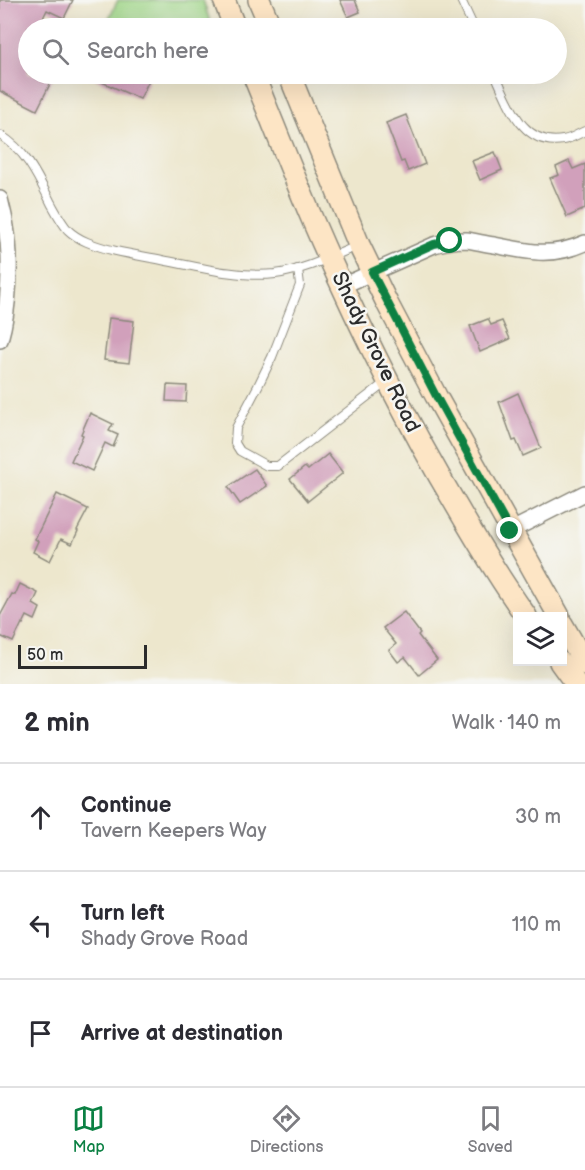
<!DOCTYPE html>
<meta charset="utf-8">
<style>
:root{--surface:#fff;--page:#f2f2f3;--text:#2b2b33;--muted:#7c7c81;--line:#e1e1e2;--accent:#0b8043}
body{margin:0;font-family:"Balsamiq Sans",sans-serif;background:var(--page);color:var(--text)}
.controls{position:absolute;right:18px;bottom:18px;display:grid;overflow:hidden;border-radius:0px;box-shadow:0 6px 24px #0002}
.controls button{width:54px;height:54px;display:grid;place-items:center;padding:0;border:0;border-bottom:2px solid var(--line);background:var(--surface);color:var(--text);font:30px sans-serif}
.scale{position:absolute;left:18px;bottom:15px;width:129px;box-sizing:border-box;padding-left:6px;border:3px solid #2b2b2b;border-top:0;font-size:16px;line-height:21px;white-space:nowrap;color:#2b2b2b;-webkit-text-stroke:4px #f6f6f2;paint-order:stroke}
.stop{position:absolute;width:18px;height:18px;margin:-14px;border:4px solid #0b8043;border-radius:50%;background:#fff}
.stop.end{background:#0b8043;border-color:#fff;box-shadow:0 2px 6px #0008}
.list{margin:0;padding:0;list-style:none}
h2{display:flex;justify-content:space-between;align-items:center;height:78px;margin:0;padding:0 24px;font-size:26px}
h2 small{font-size:20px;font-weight:400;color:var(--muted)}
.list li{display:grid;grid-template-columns:39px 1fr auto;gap:18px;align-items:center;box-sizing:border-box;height:108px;padding:0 24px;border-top:2px solid var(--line)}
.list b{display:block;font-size:22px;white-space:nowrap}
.list p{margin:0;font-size:20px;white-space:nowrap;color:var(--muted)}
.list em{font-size:20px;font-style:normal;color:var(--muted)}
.icon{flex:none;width:33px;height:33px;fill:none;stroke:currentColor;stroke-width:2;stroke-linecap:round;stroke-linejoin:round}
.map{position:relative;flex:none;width:585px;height:684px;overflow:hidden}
.search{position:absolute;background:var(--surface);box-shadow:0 6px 24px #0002;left:18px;right:18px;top:18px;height:66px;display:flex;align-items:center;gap:15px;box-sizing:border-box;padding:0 21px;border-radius:33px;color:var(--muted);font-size:22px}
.sheet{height:402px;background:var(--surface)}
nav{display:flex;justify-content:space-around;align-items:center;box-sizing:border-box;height:84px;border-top:2px solid var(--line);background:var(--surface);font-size:16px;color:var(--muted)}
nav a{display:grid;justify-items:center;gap:3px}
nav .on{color:var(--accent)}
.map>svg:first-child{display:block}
.green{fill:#9ed586;stroke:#648058;stroke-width:1.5}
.building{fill:#d1a0bb}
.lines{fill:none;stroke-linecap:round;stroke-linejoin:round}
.service-casing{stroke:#8c897c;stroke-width:10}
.minor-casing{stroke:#8c897c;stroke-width:18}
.secondary-casing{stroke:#8c897c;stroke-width:24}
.service{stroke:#fff;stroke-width:8}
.minor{stroke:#fff;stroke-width:15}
.secondary{stroke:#fde5c5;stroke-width:21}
.route{stroke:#0b8043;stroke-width:8}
.labels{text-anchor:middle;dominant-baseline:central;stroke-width:5;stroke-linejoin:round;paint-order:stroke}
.street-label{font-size:21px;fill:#2b2b2b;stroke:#f6f6f2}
</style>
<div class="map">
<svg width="585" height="684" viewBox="0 0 585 684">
<rect width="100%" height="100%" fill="#f6f6f2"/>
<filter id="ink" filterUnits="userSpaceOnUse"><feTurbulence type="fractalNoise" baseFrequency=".0167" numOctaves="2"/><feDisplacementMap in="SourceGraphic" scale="12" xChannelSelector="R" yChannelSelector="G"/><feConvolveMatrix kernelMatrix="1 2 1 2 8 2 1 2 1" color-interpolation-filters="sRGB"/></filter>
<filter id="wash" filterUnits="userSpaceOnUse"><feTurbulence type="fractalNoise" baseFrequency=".008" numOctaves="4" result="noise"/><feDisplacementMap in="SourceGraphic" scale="24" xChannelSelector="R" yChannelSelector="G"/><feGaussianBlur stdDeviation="1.35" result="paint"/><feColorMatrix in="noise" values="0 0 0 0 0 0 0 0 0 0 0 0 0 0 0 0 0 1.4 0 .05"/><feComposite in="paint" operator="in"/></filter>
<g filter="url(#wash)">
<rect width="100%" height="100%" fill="#ede7cd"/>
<polygon class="green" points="118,0 203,0 212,28 104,28"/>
<g id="blocks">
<g class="building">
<polygon points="0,0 73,0 64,18 47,10 38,28 28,28 28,74 55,74 37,110 0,91"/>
<polygon points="340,0 355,0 360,12 348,17"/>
<polygon points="84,74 136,74 149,80 140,99"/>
<polygon points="406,115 425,164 408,171 404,161 401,162 386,123"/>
<polygon points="495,152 502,170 480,180 472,161"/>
<polygon points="569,161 573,169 585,164 585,209 567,217 550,178 559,175 556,167"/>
<polygon points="109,318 134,321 129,363 104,360"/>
<polygon points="488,319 491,325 502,321 510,339 480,352 470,326"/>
<polygon points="167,385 187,386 186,402 166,401"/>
<polygon points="518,393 541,448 523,456 516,440 513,441 499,402"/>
<polygon points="90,413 113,424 109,431 118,435 113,447 105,443 92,471 71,461 83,435 81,434"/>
<polygon points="328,454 343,473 308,501 290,479 305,467 308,470"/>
<polygon points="255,469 267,486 240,504 228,487"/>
<polygon points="57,494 88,509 77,530 78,531 72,544 61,539 50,561 33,552 38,541 35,539"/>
<polygon points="20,584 38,593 33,604 40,608 35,620 27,616 23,624 22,623 13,642 0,636 0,616 12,594 15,595"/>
<polygon points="404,612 420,633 418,635 437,660 419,675 405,657 398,662 389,650 396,644 383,628"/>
</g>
</g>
</g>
<g filter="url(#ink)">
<use href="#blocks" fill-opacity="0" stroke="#8c897c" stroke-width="1.5"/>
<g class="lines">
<g class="service-casing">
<g id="service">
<polyline points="461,0 474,28"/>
<path d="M 495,74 C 509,103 522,147 563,140 C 571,139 578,134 585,131"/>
<path d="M 0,135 C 26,150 38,177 51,203 C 56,212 61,222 68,230 C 73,235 80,239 87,242 C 111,252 137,255 162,260 C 198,267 240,278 275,274 C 304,270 331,257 357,246"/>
<polyline points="298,269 300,285 272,357 258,386 236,428 235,443 240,451 267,466 278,466 386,382"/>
</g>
</g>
<g class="minor-casing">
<g id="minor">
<path d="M 0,199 C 2,208 5,218 6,227 C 12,259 9,309 0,340"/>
<path d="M 342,286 L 434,245 C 444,242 455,240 466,240 C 475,241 485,244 494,245 C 529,252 551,258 585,243"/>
<polyline points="510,531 585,493"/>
</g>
</g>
<g class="secondary-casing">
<g id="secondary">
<polyline points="224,0 235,28"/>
<polyline points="259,0 271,28"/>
<path d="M 253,74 C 273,123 292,172 313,221 C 355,318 402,414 456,505 C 478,543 501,581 526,616"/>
<polyline points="289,74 359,245 387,303 436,396 559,616"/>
<polyline points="562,624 585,664"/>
<polyline points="560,662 576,684"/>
</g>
</g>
<use href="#service" class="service"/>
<use href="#minor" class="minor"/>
<use href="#secondary" class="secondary"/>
</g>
</g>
<g class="lines" filter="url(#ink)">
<polyline class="route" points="450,241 434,244 372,272 436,396 510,531"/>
</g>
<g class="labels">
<g class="street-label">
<text transform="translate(376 352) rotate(64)">Shady Grove Road</text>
</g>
</g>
</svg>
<div class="controls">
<button><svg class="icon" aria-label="layers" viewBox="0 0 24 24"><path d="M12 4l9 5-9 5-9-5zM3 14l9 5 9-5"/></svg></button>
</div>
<div class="scale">50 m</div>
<div class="stop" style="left:450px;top:241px"></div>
<div class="stop end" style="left:510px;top:531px"></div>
<div class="search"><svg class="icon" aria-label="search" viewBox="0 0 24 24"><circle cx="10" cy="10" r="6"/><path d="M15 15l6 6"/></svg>Search here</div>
</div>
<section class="sheet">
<h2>2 min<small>Walk · 140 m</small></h2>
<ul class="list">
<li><svg class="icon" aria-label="ahead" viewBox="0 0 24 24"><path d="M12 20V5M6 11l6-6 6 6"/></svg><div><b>Continue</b><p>Tavern Keepers Way</p></div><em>30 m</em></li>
<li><svg class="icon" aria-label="left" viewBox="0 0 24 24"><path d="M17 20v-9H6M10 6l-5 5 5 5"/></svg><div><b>Turn left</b><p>Shady Grove Road</p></div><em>110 m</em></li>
<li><svg class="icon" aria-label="arrive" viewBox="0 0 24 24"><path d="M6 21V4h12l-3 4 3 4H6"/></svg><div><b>Arrive at destination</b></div></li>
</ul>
</section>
<nav>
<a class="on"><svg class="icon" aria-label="map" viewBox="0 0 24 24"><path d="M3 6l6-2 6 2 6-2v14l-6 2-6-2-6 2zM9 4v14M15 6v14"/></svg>Map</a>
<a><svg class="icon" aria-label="directions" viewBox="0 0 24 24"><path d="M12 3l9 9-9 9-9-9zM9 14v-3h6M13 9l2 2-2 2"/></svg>Directions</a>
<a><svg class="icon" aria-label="saved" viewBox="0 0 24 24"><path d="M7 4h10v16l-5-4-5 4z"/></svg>Saved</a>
</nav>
